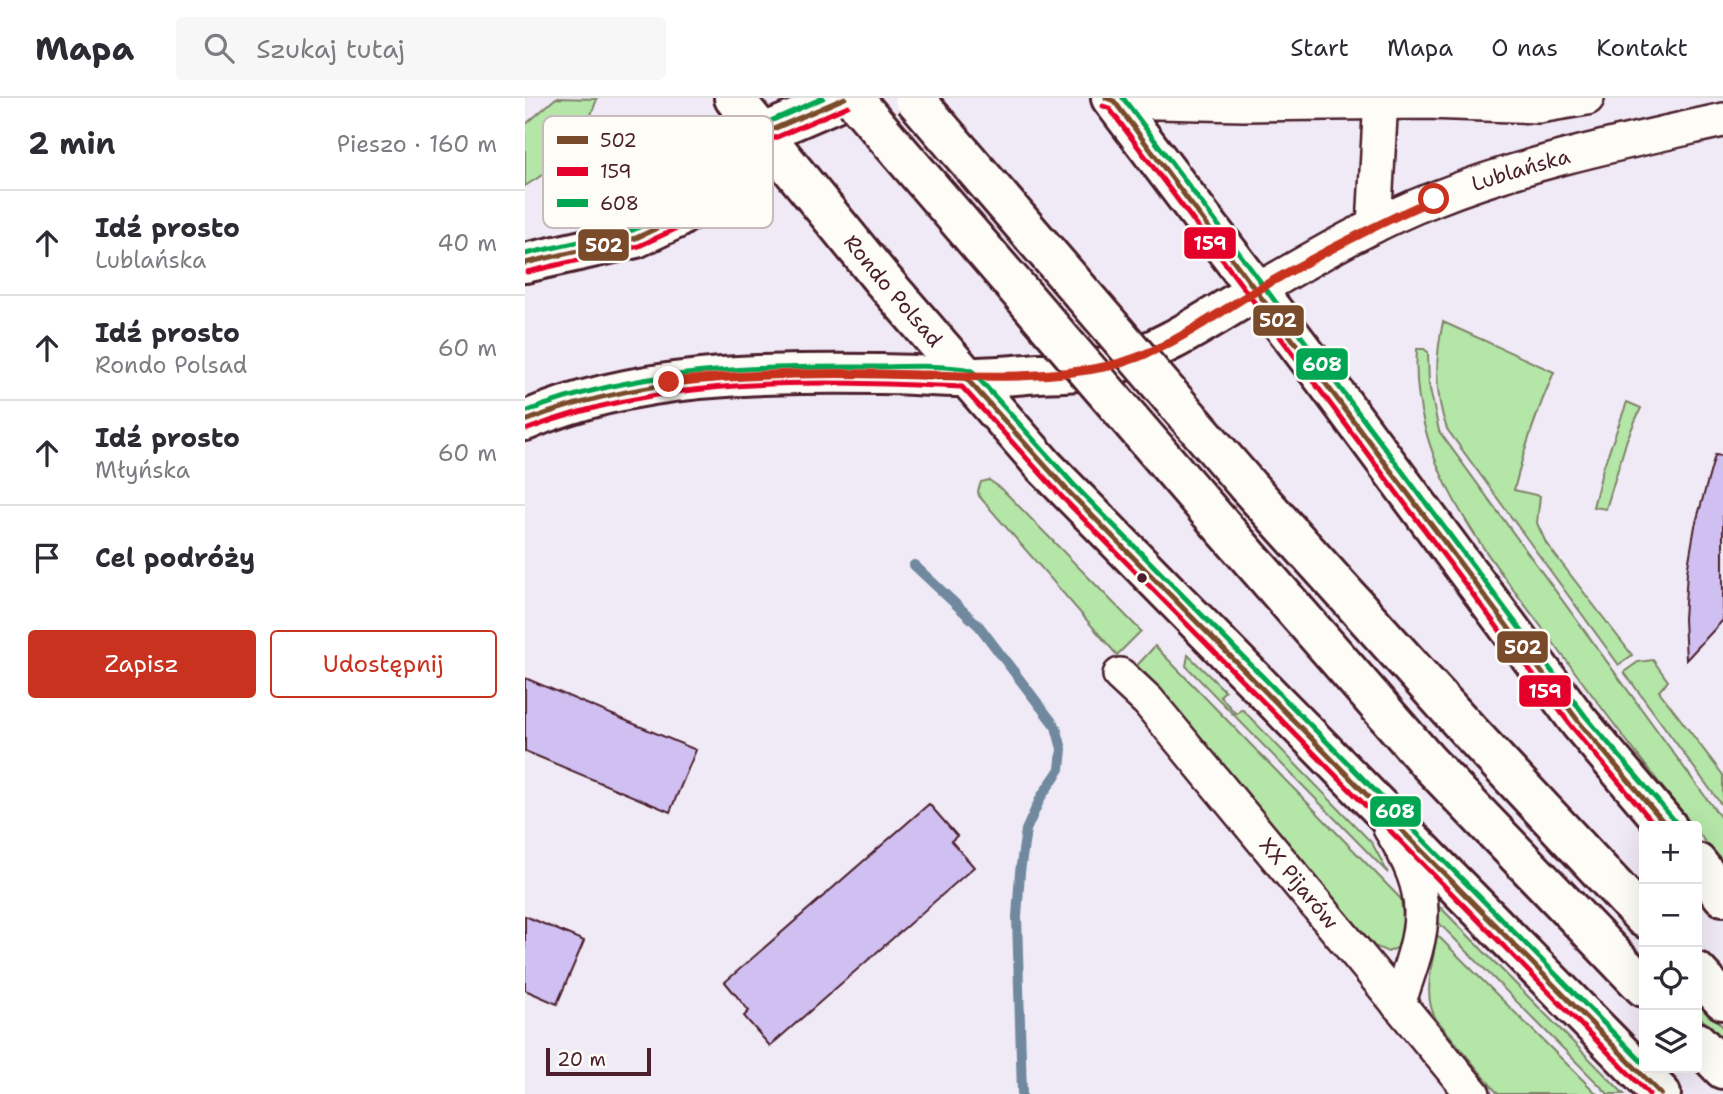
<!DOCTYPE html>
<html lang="pl">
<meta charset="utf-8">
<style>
:root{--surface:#fff;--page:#f7f7f7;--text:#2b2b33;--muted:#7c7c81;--line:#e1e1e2;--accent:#c8321e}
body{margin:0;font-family:"Shantell Sans",sans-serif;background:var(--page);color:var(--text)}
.controls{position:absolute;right:21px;bottom:21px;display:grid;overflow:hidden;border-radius:7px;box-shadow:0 7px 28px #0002}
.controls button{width:63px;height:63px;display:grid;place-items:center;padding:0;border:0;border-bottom:2px solid var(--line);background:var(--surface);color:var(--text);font:35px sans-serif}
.scale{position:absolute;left:21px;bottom:18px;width:105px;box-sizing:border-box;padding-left:7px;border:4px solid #4a1f2b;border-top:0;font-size:19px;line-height:24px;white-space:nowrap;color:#4a1f2b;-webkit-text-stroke:5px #fdfcf7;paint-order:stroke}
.stop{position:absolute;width:21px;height:21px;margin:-16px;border:5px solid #c8321e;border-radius:50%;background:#fff}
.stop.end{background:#c8321e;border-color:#fff;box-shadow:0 2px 7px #0008}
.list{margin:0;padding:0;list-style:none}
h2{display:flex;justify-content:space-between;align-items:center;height:91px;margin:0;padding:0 28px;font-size:30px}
h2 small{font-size:23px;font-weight:400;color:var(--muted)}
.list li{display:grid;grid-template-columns:46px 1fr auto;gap:21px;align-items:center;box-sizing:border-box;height:105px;padding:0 28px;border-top:2px solid var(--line)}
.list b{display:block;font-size:26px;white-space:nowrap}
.list p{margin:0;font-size:23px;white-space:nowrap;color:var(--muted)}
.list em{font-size:23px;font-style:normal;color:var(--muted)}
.actions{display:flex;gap:14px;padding:21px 28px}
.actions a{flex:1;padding:16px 0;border:2px solid var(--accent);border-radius:7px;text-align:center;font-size:24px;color:var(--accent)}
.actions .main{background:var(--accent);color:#fff}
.icon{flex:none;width:38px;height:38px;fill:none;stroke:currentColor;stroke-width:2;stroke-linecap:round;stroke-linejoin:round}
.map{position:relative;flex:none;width:1198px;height:996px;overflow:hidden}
header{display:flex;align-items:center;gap:42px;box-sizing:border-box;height:98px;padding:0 35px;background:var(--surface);border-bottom:2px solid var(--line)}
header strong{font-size:33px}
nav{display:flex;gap:38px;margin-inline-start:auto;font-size:24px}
.search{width:490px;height:63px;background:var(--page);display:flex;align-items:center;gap:18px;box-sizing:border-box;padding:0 24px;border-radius:7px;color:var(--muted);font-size:26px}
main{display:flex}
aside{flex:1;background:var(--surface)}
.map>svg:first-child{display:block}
.green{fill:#b3e6a7;stroke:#7e8269;stroke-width:2}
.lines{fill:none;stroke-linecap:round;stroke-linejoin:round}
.stream{stroke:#70899e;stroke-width:10}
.building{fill:#d0c0f2;stroke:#4a1f2b;stroke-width:2}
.minor-casing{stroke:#4a1f2b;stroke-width:38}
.major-casing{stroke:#4a1f2b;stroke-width:44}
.minor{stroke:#fdfcf7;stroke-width:33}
.major{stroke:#fdfcf7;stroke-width:38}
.major-bridge-casing{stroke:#4a1f2b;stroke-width:44;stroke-linecap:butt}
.major-bridge{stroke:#fdfcf7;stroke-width:38}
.bus-1-casing{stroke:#fdfcf7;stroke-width:10}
.bus-2-casing{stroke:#fdfcf7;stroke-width:10}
.bus-3-casing{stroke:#fdfcf7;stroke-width:10}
.bus-1{stroke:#7a4b2a;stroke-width:5}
.bus-2{stroke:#e4002b;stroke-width:5}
.bus-3{stroke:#00a651;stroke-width:5}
.route{stroke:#c8321e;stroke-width:9}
.bus-dot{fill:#4a1f2b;stroke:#fdfcf7;stroke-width:2.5}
.labels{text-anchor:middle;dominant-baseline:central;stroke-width:6;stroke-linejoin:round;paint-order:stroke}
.street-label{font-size:21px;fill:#4a1f2b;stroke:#fdfcf7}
.key{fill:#fdfcf7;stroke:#c7baba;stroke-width:2}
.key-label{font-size:19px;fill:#4a1f2b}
.line-badge{stroke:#fdfcf7;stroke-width:2.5}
.badge-label{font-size:19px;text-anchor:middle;font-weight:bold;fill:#fff}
</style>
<header>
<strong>Mapa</strong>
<div class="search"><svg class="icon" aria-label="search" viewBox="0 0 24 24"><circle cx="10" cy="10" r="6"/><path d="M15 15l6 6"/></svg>Szukaj tutaj</div>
<nav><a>Start</a><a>Mapa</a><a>O nas</a><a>Kontakt</a></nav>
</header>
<main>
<aside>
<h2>2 min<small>Pieszo · 160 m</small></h2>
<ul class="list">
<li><svg class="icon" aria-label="ahead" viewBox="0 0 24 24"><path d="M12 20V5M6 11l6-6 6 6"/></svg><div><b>Idź prosto</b><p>Lublańska</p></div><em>40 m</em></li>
<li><svg class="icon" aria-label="ahead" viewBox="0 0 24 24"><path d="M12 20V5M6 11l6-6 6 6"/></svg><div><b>Idź prosto</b><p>Rondo Polsad</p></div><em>60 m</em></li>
<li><svg class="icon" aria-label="ahead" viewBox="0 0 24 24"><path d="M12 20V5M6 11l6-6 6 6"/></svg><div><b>Idź prosto</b><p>Młyńska</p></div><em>60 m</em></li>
<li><svg class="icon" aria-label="arrive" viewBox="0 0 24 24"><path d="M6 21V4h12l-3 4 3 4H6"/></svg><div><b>Cel podróży</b></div></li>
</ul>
<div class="actions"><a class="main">Zapisz</a><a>Udostępnij</a></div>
</aside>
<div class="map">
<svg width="1198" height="996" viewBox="0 0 1198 996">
<rect width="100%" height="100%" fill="#f0eaf6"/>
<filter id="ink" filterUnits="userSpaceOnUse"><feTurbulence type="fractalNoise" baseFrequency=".0143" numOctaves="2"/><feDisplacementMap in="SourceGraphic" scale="14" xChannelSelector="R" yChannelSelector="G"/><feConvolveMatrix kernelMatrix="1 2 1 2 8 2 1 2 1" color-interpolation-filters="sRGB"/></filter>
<g filter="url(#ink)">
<g class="green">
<path d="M 31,0 L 72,1 C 59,41 36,67 0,88 L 0,27 Z"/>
<path d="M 918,224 L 1029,274 C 1012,313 999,351 989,392 L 1015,398 L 1012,425 L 1021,445 L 1107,557 L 1094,567 L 922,331 C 909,296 910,260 918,224 Z"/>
<path d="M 892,251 L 899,251 L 903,254 L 904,286 L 914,333 L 1198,723 L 1198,767 L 1172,733 L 1172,728 L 1168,728 C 1121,669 1075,608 1030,547 C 964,458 884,368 892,251 Z"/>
<polygon points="1102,304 1116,310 1102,341 1081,411 1068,409 1078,370"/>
<polygon points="464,382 477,391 616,533 592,557 454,398 453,393 456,384"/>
<polygon points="630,548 876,801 879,832 874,849 863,854 849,848 620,575 614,581 606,574"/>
<polygon points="663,557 700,593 695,598 711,616 717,611 847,745 863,775 661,568"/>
<polygon points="1128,562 1143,583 1134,593 1198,677 1198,709 1099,574 1113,564"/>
<polygon points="912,809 916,810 1099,996 1083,996 912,823"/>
<path d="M 911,836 L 1072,996 L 973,996 L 911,921 C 896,895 910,864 911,836 Z"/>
<polygon points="1172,901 1198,929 1198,943 1172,916"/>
</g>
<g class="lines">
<polyline class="stream" points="389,467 454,528 531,629 537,651 535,671 516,699 501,732 495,774 492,819 497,996"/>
</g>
<g class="building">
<polygon points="1190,357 1198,358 1198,522 1161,562 1159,521 1162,474 1170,428"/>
<polygon points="0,580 171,652 145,714 0,653"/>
<polygon points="404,706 432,738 426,743 449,769 245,948 219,918 224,913 200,884"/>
<polygon points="0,818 59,843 32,906 0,892"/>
</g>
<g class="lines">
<g class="minor-casing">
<g id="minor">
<polyline points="589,3 718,6 901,4 1014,8 1062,0"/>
<polyline points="849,128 856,0"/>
<path id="s1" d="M 733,192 C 790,159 847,125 909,101 C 1002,64 1100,44 1198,22"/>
<path id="s2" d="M 595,577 L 623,603 L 948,996"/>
<path d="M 865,730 C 911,803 899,830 873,906"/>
</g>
</g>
<g class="major-casing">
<g id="major">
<path id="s3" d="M 209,0 L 356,180 L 519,368 L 1136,996"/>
<polyline points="586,0 803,286 1054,624 1142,728"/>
<polyline points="237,36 320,0"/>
<polyline points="0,165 111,140 151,121 197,90 220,63 237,36"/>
<path d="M 0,323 C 110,275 236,275 355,276 C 383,276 411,279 439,279 C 464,280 489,277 514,275 C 537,274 564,274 587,267 C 640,252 686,219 733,192"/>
<polyline points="721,386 943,632 1119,820"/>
<polyline points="682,411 902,663 1119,889"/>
<polyline points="1172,765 1198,798"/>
<polyline points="1172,874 1198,902"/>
<polyline points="1172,944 1198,971"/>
</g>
</g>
<use href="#minor" class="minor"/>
<use href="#major" class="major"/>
<g class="major-bridge-casing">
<g id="major-bridge">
<polyline points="328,0 682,411"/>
<polyline points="389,0 721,386"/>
</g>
</g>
<use href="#major-bridge" class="major-bridge"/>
<g class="bus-1-casing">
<g id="bus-1">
<polyline points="581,0 589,3 1054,624 1142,728"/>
<polyline points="0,165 111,140 151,121 197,90 220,63 237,36 320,0"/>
<path d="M 0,323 C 139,269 294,273 441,280 L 543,393 L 1136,996"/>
</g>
</g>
<g class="bus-2-casing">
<g id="bus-2">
<polyline points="578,8 584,10 1047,629 1131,728"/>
<polyline points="2,174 114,148 155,129 203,96 227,69 243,43 323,8"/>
<path d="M 3,331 C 140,278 292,282 437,289 L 537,399 L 1124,996"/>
</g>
</g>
<g class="bus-3-casing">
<g id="bus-3">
<polyline points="598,0 1061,619 1149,722"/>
<polyline points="0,156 108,132 147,113 191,83 213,58 232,29 298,0"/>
<path d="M 0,314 C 111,271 227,268 344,269 C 373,269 418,266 446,272 L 549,387 L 1119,966"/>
</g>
</g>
<use href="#bus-1" class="bus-1"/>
<use href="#bus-2" class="bus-2"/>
<use href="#bus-3" class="bus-3"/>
</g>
</g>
<g class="lines" filter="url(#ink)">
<path class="route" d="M 144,284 C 214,277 286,274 356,276 C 431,277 510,284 584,268 C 637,256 685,220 730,193 C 789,159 848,128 909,101"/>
</g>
<circle class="bus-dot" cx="617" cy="480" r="6"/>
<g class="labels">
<g class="street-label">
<text stroke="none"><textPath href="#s1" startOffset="290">Lublańska</textPath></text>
<text stroke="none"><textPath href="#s3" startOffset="250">Rondo Polsad</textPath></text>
<text stroke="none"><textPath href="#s2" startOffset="275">XX Pijarów</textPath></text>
</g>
</g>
<rect x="18" y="18" width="230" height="112" rx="10" class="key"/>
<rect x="32" y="38" width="31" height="8" fill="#7a4b2a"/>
<rect x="32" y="69" width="31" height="9" fill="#e4002b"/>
<rect x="32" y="101" width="31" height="8" fill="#00a651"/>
<g class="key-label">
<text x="75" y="49">502</text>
<text x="75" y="80">159</text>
<text x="75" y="112">608</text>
</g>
<g class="line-badge">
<rect x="658" y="128" width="54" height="34" rx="7" fill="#e4002b"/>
<rect x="52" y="130" width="53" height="34" rx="7" fill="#7a4b2a"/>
<rect x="727" y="206" width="53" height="33" rx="7" fill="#7a4b2a"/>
<rect x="770" y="249" width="54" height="34" rx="7" fill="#00a651"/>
<rect x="971" y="532" width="53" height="34" rx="7" fill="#7a4b2a"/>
<rect x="993" y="576" width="54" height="34" rx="7" fill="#e4002b"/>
<rect x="844" y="697" width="53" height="33" rx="7" fill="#00a651"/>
</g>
<g class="badge-label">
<text x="685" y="152">159</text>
<text x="79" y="154">502</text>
<text x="753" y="229">502</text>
<text x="797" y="273">608</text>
<text x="998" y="556">502</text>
<text x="1020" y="600">159</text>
<text x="870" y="720">608</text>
</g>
</svg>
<div class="controls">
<button>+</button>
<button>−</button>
<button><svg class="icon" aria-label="locate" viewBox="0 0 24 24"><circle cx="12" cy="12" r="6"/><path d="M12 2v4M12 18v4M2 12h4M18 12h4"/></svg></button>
<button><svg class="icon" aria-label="layers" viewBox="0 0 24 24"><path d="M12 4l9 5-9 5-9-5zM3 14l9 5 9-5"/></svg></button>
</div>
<div class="scale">20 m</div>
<div class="stop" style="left:909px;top:101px"></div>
<div class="stop end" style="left:144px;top:284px"></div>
</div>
</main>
